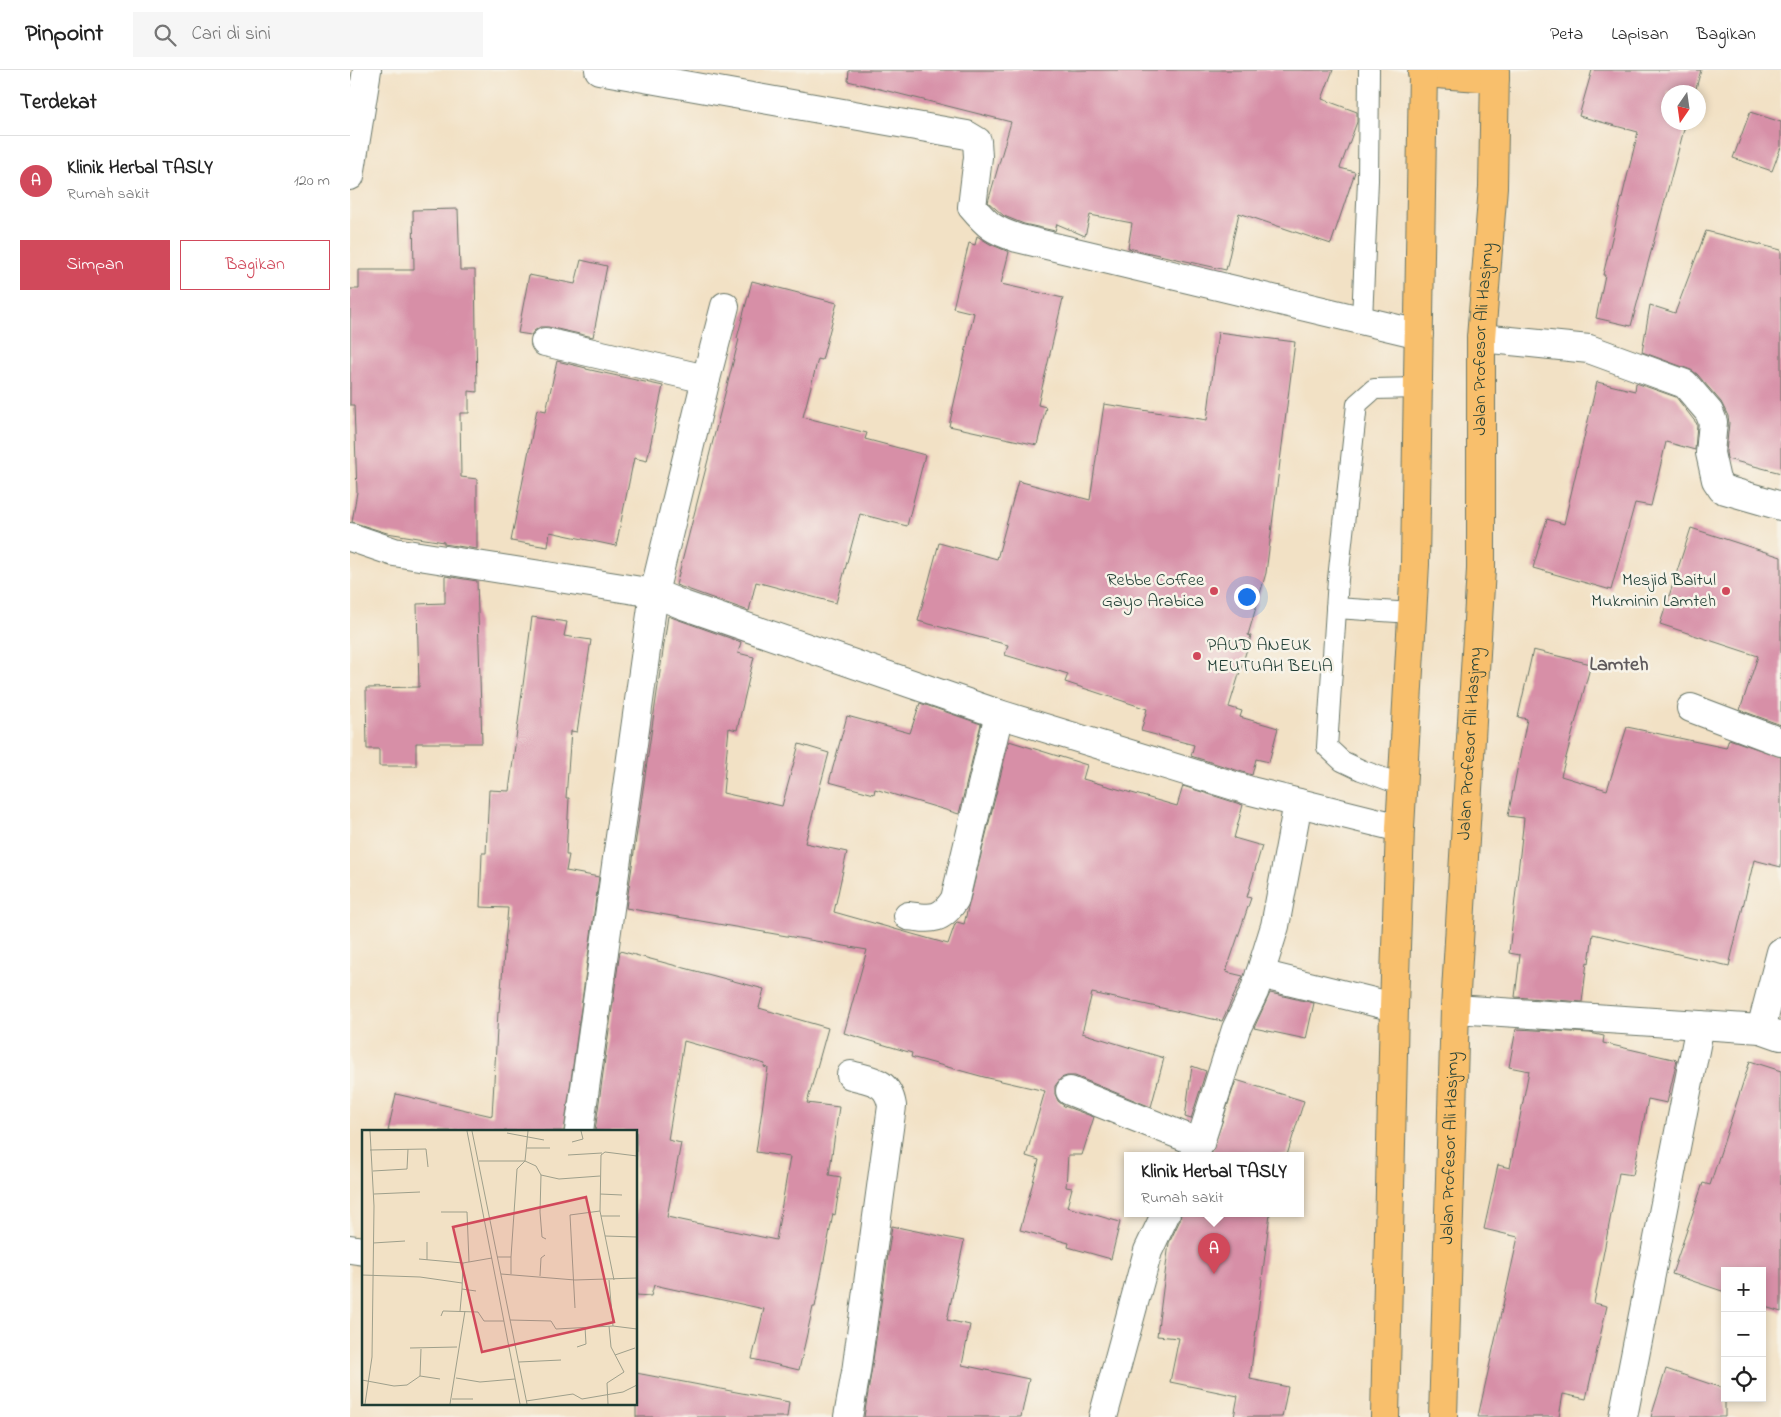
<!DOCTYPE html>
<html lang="id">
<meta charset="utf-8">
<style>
:root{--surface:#fff;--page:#f6f6f6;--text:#222;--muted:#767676;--line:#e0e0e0;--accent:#d1495b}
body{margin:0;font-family:"Indie Flower",sans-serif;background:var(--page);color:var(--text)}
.controls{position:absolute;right:15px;bottom:15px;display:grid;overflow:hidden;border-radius:0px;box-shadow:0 2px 8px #0003}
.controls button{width:45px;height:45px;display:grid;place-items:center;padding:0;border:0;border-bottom:1px solid var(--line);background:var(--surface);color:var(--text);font:25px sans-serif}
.compass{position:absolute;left:1311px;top:15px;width:45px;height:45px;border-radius:50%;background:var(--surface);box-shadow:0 2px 8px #0003;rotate:193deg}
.you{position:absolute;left:896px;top:526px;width:18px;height:18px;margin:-12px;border:4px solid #fff;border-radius:50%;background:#1a73e8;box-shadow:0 0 0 8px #1a73e833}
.badge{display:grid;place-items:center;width:32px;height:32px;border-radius:50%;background:var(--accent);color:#fff;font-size:16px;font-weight:700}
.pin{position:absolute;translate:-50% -41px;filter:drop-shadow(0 1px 2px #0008)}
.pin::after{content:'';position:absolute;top:26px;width:18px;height:15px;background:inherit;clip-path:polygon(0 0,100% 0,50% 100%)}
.popup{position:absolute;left:774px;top:1082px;width:180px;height:65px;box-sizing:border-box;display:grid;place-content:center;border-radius:0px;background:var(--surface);filter:drop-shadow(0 1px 4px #0005);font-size:16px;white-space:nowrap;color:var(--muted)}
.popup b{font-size:19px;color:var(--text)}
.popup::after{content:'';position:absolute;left:50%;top:100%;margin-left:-10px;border:10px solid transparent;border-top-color:var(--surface)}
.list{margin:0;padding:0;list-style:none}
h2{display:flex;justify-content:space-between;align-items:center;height:65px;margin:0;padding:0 20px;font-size:21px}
h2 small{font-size:16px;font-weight:400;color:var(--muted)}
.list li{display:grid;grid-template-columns:32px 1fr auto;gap:15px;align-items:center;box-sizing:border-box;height:90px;padding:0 20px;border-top:1px solid var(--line)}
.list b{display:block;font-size:19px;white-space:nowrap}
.list p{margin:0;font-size:16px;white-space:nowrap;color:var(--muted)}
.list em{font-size:16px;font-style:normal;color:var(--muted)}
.actions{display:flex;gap:10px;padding:15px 20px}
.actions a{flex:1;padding:11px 0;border:1px solid var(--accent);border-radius:0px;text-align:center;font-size:18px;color:var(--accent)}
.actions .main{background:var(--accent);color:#fff}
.icon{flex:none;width:28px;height:28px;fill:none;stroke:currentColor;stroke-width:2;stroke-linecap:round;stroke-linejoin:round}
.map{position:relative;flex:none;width:1431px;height:1347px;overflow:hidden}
header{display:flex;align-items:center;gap:30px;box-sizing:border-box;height:70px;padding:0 25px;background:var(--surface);border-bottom:1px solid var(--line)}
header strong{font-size:24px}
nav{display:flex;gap:28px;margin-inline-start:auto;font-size:18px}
.search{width:350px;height:45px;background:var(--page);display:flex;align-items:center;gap:12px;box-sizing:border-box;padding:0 18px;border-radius:0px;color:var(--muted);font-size:19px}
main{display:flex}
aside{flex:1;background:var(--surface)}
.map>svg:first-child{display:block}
.building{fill:#d78fa7;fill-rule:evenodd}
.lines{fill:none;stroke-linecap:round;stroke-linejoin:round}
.service-casing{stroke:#697667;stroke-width:22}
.minor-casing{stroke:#697667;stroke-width:30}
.primary-casing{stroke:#697667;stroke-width:30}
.service{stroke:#fff;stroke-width:20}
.minor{stroke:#fff;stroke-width:28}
.primary{stroke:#f8bf6c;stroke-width:28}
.poi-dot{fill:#d1495b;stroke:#f7f3e8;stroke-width:2}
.labels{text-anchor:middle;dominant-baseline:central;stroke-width:5;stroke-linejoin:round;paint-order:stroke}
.street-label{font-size:18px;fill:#1f3d34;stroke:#f7f3e8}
.poi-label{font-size:18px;fill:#1f3d34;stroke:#f7f3e8;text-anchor:end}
.quarter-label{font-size:20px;font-weight:bold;fill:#5f5a5c;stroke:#f7f3e8}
.inset-road{fill:none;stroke:#9e9f8b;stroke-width:1}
.view{fill:#d1495b;fill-opacity:0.15;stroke:#d1495b;stroke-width:2.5}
.inset-edge{fill:none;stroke:#1f3d34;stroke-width:2.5}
</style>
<header>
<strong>Pinpoint</strong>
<div class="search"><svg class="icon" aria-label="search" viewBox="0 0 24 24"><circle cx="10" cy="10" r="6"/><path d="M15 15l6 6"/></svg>Cari di sini</div>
<nav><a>Peta</a><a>Lapisan</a><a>Bagikan</a></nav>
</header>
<main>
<aside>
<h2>Terdekat<small></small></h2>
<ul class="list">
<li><span class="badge">A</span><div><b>Klinik Herbal TASLY</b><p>Rumah sakit</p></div><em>120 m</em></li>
</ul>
<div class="actions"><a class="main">Simpan</a><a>Bagikan</a></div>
</aside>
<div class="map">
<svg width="1431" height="1347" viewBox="0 0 1431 1347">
<rect width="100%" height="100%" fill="#f7f3e8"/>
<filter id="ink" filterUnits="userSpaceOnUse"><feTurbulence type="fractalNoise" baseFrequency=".02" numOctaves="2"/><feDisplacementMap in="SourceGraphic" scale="10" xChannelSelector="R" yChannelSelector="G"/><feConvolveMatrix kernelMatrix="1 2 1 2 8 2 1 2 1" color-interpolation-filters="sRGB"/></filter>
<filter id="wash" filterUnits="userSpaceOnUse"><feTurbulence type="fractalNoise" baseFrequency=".0096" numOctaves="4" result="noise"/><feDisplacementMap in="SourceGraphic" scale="20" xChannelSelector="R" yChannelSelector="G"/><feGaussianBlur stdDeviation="1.12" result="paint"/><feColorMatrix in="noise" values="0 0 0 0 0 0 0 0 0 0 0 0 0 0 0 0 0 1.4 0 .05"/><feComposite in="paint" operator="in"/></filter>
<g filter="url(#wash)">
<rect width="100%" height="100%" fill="#f2e1c5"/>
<g id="blocks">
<g class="building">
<polygon points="499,0 983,0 972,29 1007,42 1007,52 990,98 1005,102 981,174 889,143 876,200 778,178 782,153 740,145 735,166 707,154 705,161 674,154 654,146 638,132 661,52 498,11"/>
<polygon points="1242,0 1351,0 1345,22 1318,22 1318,52 1336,52 1281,256 1246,248 1255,205 1253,205 1288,62 1229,46"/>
<polygon points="1400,42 1431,52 1431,77 1422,101 1383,88"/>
<polygon points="108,139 110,200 125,200 127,322 119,321 119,343 110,343 111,407 127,409 127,479 94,474 94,472 37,463 2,452 7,422 4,335 0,335 0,219 9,219 9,200 64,200 63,140"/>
<polygon points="1356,161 1431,180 1431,403 1377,389 1376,382 1379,353 1378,346 1371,332 1347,304 1341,300 1292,282 1300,235 1325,243"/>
<polygon points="627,166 640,174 659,182 651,214 713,228 688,335 696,337 687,375 599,356 624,243 603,238 619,173 625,175"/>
<polygon points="231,190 257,196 243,267 198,257 190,257 184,261 181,265 168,263 179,205 225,214"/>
<polygon points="402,211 487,233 472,290 468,289 453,347 517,363 515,369 575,385 557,456 510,444 486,533 406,512 399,541 326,515 389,269 387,268"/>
<polygon points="868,262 945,272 916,503 898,565 901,566 879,637 892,641 890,647 928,658 919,692 906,689 902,705 841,686 844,675 791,661 797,639 715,612 718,604 655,585 658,575 568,551 589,473 647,489 668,411 740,430 754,334 857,350"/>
<polygon points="207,291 236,298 236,299 313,316 297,391 284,388 266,476 200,462 198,477 161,471 187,339 196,341"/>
<polygon points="1247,312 1285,321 1286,313 1326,327 1347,354 1345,380 1316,372 1301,436 1285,433 1261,520 1183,498 1197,449 1214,454"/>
<polygon points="1341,458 1431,487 1431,655 1390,640 1408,586 1310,554"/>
<polygon points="95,506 127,511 132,673 66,673 66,696 29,696 29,679 17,679 16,618 69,617 67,534 95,533"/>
<polygon points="318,546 391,572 388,583 404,587 387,660 379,658 373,723 432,736 449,674 479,683 455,773 497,782 484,842 598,874 605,854 607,852 614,854 659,671 737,695 733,709 827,736 833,716 893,735 884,768 912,776 897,827 901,828 876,902 893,906 872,951 742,923 732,963 814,988 801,1037 725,1006 717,1006 711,1008 705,1016 705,1024 708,1031 714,1036 744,1047 732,1085 718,1085 716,1117 722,1118 717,1137 770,1152 761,1189 718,1177 719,1173 670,1160 689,1090 676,1086 695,1021 634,1007 561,987 562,983 494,963 517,880 276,838"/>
<polygon points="182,547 217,552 214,566 241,570 227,662 221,661 216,728 219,728 216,785 219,785 216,801 249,807 214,1061 38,1061 46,1024 142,1046 148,942 149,942 158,838 130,837 132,783 136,783 139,720 159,721"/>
<polygon points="1183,580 1241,594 1211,706 1257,720 1277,657 1376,678 1379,669 1431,687 1431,797 1404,790 1379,896 1243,864 1239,893 1237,892 1232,932 1165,927 1170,885 1159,883 1174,748 1158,746 1177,649 1168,647"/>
<polygon points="570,633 631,654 609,744 525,719 524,724 479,712 497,646 560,663"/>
<path d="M 270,881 L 414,919 L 409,938 L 478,958 L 457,1033 L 489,1037 L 479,1105 L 491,1107 L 485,1145 L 483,1144 L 465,1237 L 463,1237 L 449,1300 L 402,1289 L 414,1239 L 304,1215 L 301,1226 L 286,1225 L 286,1061 L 245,1061 ZM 334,971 L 415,994 L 414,997 L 418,998 L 406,1082 L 440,1087 L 426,1170 L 317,1147 L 331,1073 L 318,1070 Z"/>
<polygon points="920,923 964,933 956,969 904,958"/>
<polygon points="1166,959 1240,963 1254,966 1253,973 1327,990 1317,1033 1298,1029 1283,1105 1269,1103 1244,1233 1257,1236 1236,1329 1213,1324 1209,1347 1128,1347 1168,1167 1134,1159 1148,1095 1160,1098 1179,1001 1159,997"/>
<polygon points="1400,991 1431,1001 1431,1242 1412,1236 1412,1201 1375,1201 1375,1222 1322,1204 1353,1113 1360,1115"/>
<polygon points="842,996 856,1001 841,1049 835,1047"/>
<polygon points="886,1010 954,1031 937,1085 861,1085"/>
<polygon points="831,1143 920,1143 900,1309 938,1317 932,1347 884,1347 888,1326 820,1312 829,1268 807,1266 819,1173 830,1150"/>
<polygon points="542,1156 614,1171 597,1250 620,1255 612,1295 679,1309 671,1347 514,1347 521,1304"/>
<polygon points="1316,1299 1375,1319 1375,1347 1301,1347"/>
<polygon points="286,1303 439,1332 437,1347 286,1347"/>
</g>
</g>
</g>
<g filter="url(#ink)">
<use href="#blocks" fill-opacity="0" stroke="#697667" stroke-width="1"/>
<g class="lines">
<g class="service-casing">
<g id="service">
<polyline points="1012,250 1018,110 1019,0"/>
<polyline points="986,538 1062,543"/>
<polyline points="1052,715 1011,700 992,691 977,677 988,509 1007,334 1024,319 1068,318"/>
</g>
</g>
<g class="minor-casing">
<g id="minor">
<path d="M 249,0 L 617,65 L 627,71 L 628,87 L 622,137 C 638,156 643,160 667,168 L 1069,264"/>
<polyline points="0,106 17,0"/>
<polyline points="1131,268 1239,279 1335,314 1359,342 1363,352 1360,383 1366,410 1372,419 1431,436"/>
<polyline points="195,272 356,309"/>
<polyline points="0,467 44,482 304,523 333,535 649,644 901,721 1050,758"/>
<polyline points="1341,638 1431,672"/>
<path d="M 558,846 C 582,849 591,851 605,829 L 649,644"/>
<polyline points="910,904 925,856 948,733"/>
<polyline points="1105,939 1411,959 1431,966"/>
<polyline points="1411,959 1431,882"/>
<polyline points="720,1021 850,1073"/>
<polyline points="229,1061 304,523 356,309 375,236"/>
<polyline points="844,1085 850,1073 886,959 904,922 910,904 1044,937"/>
<polyline points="0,1179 14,1181"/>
<path d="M 498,1347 L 506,1302 L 542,1036 C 538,1011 523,1011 501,1005"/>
<polyline points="753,1347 798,1181 816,1143"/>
<polyline points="1273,1347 1350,955"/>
</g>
</g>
<g class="primary-casing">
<g id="primary">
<polyline points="1072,3 1145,8"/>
<polyline points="1035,1347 1044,937 1050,758 1065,494 1073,0"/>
<path id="s1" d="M 1093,1347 L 1105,939 L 1131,499 L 1131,268 L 1143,117 L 1145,0"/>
</g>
</g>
<use href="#service" class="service"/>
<use href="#minor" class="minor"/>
<use href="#primary" class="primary"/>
</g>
</g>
<g class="poi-dot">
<circle cx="864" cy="521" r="5"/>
<circle cx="1376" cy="521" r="5"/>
<circle cx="847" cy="586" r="5"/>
</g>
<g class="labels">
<g class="street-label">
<text stroke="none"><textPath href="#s1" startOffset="1079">Jalan Profesor Ali Hasjmy</textPath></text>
<text stroke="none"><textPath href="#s1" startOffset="674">Jalan Profesor Ali Hasjmy</textPath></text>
<text stroke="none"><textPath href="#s1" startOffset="269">Jalan Profesor Ali Hasjmy</textPath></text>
</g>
<g class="poi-label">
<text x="854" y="511">Rebbe Coffee<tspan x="854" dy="21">Gayo Arabica</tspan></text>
<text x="1366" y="511">Mesjid Baitul<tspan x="1366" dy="21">Mukminin Lamteh</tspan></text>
<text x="857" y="576" text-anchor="start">PAUD ANEUK<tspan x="857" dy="21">MEUTUAH BELIA</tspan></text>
</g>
<g class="quarter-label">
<text x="1269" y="595">Lamteh</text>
</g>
</g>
<g transform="translate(12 1060)">
<rect width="275" height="275" fill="#f2e1c5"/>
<path class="inset-road" d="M 105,1 L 158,274M 110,1 L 165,274M 145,3 L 182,10M 210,12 L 221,9 L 219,1M 165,18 L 188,18M 8,20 L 64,19 L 66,37M 206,25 L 240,23M 117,31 L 163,31 L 174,36 L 179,45 L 197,49 L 238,46M 11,41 L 45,39 L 46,19M 179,45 L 178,82 L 180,107 L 184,109M 12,64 L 58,62M 238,64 L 260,65M 79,82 L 105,82 L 107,132M 239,86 L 258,86M 243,106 L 275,107M 11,113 L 43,111M 135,127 L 149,127 L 155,39 L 163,31 L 166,1M 149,127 L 149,144M 57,129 L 101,133 L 130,128M 65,130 L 65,112M 101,133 L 100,159 L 114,161M 139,144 L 213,150 L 275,148M 0,145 L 58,147 L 100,153M 178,146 L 179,128 L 183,125M 247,150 L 251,196M 252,150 L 238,81 L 239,25 L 243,22 L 275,26M 213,178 L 208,85 L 238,81M 98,181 L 100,159M 79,186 L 81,181 L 116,182 L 122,191 L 142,191M 148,190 L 189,191 L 194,199 L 251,196 L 275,199M 215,217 L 224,214 L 223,197M 48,218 L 95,217M 253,225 L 273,218M 157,232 L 199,230M 58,246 L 59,219M 94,248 L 118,252 L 153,249M 0,250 L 32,256 L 45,255 L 58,246 L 78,249M 90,269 L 111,269M 164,271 L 211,264 L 220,269 L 261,262 L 275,255M 3,274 L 10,227 L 12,76 L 8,1M 88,274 L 103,181M 246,274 L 245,253 L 262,242 L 249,217 L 247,196"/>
<path class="view" d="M 224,67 L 252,192 L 120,222 L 91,97 Z"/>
<rect width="275" height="275" class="inset-edge"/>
</g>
</svg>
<div class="controls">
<button>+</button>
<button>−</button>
<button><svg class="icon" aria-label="locate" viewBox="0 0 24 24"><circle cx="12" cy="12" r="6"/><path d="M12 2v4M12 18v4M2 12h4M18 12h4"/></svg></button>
</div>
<svg class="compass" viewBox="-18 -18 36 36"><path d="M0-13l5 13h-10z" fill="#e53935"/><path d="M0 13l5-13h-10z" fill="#767676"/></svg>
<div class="you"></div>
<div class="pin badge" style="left:864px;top:1204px">A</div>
<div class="popup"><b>Klinik Herbal TASLY</b>Rumah sakit</div>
</div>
</main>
